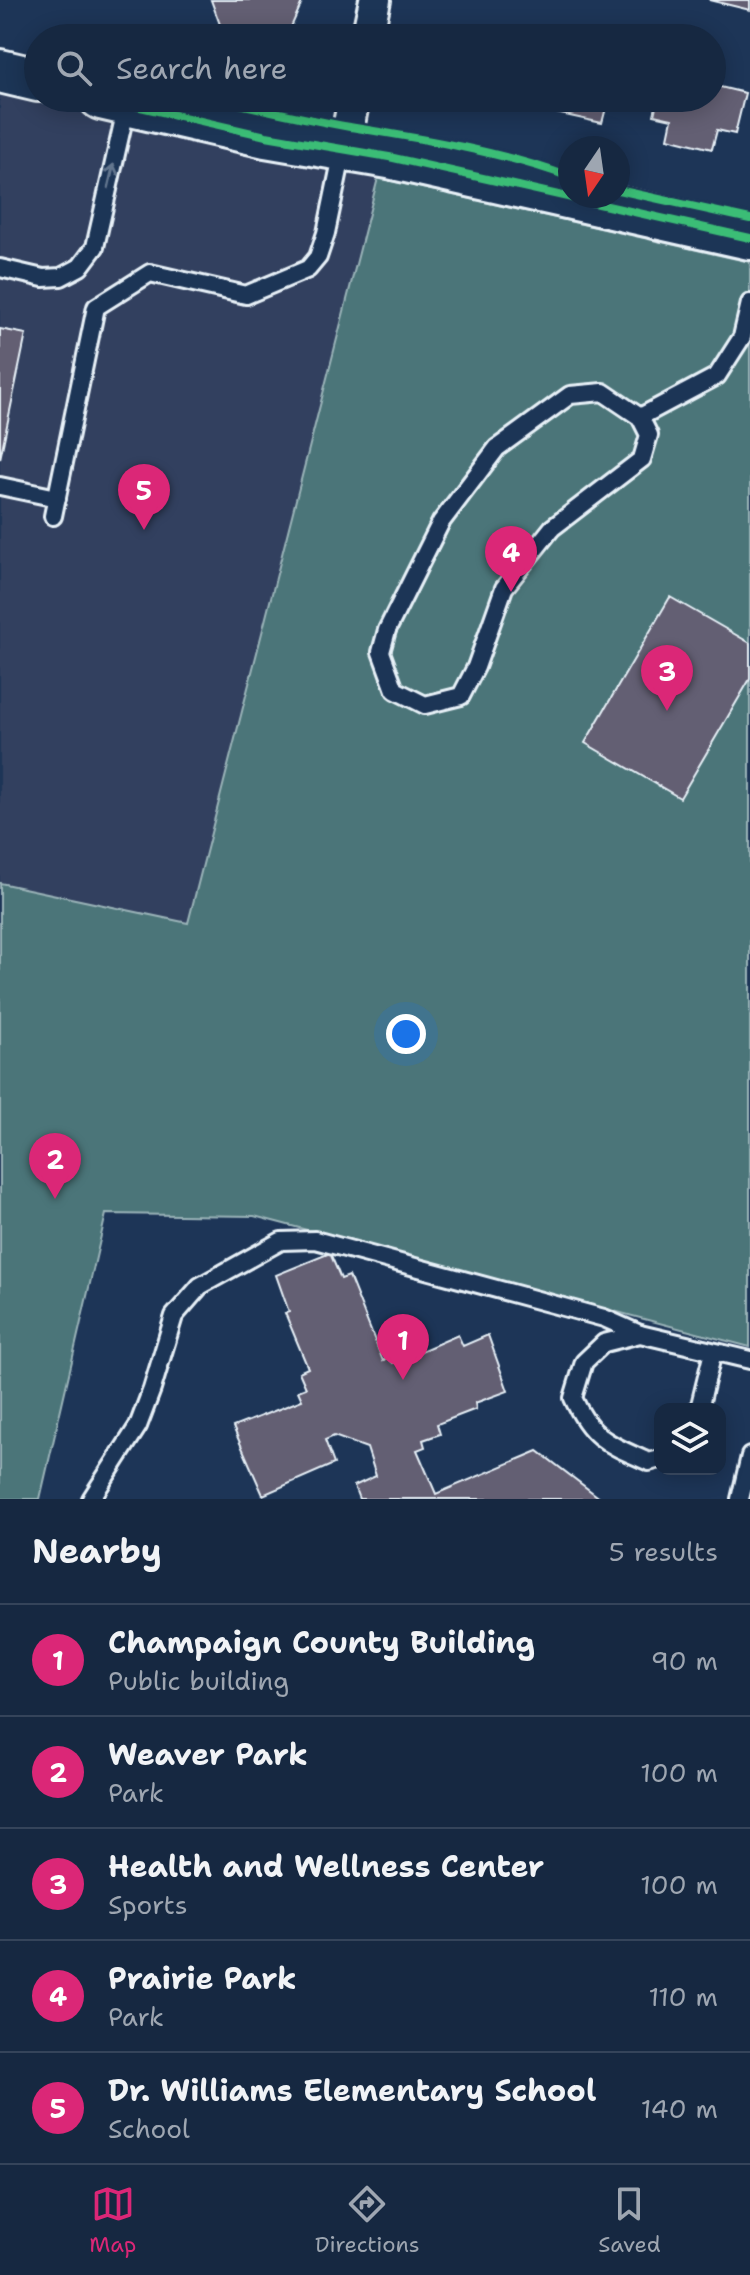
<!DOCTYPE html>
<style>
:root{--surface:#162841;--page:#1f3048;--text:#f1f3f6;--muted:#9ea6b1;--line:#35445a;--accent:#db2777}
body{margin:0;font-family:"Shantell Sans",sans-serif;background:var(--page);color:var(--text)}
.controls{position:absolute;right:24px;bottom:24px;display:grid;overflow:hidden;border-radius:16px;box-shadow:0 4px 20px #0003}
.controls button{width:72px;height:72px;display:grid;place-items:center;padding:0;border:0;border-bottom:2px solid var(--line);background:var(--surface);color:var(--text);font:40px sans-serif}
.compass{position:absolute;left:558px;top:136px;width:72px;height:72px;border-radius:50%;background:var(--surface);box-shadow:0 4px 20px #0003;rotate:193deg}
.you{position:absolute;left:406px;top:1034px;width:28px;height:28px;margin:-20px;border:6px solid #fff;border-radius:50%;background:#1a73e8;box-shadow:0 0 0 12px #1a73e833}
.badge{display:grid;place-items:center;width:52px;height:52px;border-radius:50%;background:var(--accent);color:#fff;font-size:26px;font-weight:700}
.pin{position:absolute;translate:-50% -66px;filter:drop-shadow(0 2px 4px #0008)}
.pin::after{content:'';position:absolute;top:42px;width:28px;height:24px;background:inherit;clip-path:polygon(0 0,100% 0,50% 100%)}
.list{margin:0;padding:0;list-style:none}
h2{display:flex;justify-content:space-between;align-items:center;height:104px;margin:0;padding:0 32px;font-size:34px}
h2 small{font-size:26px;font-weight:400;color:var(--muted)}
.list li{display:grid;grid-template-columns:52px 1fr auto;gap:24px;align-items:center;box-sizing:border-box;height:112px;padding:0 32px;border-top:2px solid var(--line)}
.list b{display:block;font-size:30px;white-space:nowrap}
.list p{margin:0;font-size:26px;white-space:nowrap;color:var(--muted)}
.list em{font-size:26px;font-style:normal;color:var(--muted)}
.icon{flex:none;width:44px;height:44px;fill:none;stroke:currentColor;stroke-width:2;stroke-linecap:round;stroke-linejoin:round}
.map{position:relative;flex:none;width:750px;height:1499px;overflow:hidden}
.search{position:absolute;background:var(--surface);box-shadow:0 4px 20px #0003;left:24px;right:24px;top:24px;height:88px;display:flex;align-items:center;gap:20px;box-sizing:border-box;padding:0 28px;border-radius:44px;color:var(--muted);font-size:30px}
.sheet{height:664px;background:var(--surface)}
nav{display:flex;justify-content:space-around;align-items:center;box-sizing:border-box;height:112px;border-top:2px solid var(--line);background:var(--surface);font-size:22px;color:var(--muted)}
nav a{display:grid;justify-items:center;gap:4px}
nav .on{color:var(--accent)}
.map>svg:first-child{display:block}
.built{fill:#32415f}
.green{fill:#4c7579;stroke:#9ab3b8;stroke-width:2}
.building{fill:#635e73;stroke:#e8f1f8;stroke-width:2}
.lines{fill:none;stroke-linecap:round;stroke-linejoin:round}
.lane-casing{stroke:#e8f1f8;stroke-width:22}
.street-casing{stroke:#e8f1f8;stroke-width:36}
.secondary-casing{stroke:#e8f1f8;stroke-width:48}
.lane{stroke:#1d3557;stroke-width:16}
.street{stroke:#1d3557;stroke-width:30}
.secondary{stroke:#1d3557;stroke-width:42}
.cycleway-casing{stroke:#1d3557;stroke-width:13}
.cycleway{stroke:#3abd76;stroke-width:8}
.oneway{stroke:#64778f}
</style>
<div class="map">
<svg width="750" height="1499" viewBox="0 0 750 1499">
<rect width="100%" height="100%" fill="#1d3557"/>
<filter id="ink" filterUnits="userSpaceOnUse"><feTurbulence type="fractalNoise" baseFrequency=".0125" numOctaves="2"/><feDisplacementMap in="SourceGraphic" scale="16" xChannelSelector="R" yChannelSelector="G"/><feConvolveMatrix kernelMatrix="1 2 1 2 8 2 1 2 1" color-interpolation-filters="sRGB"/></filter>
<g filter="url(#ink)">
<polygon class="built" points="0,95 378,178 188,923 0,883"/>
<polygon class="green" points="378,178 750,262 750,1347 254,1216 106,1214 40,1499 0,1499 0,883 188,923"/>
<g class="building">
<polygon points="211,0 303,0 288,34 237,38 225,38"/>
<polygon points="709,0 750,0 750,10"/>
<polygon points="452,26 503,38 449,38"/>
<polygon points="712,85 745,93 735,134 717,130 712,149 668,138 672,119 654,115 658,98 712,98"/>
<polygon points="560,98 628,98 625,108 607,104 602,123 556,113"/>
<polygon points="0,329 26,334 0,459"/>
<polygon points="670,597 750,643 750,679 680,798 585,743"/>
<polygon points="330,1253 341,1279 349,1276 383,1361 387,1357 393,1363 458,1335 463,1346 488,1335 508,1391 475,1403 476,1409 437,1424 440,1434 423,1440 425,1447 417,1450 436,1494 538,1451 601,1499 359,1499 354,1486 376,1476 367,1448 334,1436 325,1440 334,1464 263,1495 233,1427 302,1400 298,1391 306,1388 299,1372 308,1368 285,1313 289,1312 276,1275"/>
</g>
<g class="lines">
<g class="lane-casing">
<g id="lane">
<polyline points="0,268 43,278 61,277 80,267 95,247 127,105"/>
<polygon points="603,392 640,417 649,435 642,459 552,528 504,588 476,667 461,696 425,705 395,690 381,652 387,630 441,522 497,448 570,395"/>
<polyline points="640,417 717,376 742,337 750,303"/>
<polyline points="0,486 57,498"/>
<polyline points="53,516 96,307 150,273 246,295 308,269 318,257 326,233 343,151"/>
<polyline points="699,1409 713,1352"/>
<path d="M 660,1459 L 649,1462 C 609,1444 592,1440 573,1398 L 584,1362 L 604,1343 L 640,1334 L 750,1360"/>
<polyline points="91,1499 138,1426 152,1389 174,1316 200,1286 281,1241 315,1240 604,1318 640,1334"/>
<polyline points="740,1499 750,1456"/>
</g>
</g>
<g class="street-casing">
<g id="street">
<polyline points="367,38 375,0"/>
<polyline points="344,150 354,98"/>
</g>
</g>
<g class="secondary-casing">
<g id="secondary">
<polyline points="0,71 38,80"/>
<polyline points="101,98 266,136 389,157 750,238"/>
</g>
</g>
<use href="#lane" class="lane"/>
<use href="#street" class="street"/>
<use href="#secondary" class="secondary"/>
<g class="cycleway-casing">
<g id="cycleway">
<polyline points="101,98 266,136 389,157 750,238"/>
<path d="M 212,98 C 258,108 304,119 350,127 C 424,139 499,151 570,177"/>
<polyline points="618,190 750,219"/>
</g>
</g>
<use href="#cycleway" class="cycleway"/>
</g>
<defs><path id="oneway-shaft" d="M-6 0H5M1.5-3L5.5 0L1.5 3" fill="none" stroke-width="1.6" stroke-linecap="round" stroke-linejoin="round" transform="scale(2)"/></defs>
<use class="oneway" href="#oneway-shaft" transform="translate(111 176) rotate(-77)"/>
</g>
</svg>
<div class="controls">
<button><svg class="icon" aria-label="layers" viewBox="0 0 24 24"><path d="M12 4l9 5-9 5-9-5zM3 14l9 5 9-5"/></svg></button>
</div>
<svg class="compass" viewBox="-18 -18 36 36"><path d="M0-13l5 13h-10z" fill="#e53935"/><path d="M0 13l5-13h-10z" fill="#9ea6b1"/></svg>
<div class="you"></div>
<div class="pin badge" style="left:403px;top:1380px">1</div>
<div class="pin badge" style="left:55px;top:1199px">2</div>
<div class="pin badge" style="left:667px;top:711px">3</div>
<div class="pin badge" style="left:511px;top:592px">4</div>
<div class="pin badge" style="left:144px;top:530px">5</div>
<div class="search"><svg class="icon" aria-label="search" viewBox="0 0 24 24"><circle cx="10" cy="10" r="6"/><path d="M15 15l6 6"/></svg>Search here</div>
</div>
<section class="sheet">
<h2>Nearby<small>5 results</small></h2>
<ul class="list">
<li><span class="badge">1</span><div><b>Champaign County Building</b><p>Public building</p></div><em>90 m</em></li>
<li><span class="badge">2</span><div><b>Weaver Park</b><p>Park</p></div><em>100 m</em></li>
<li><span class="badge">3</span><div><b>Health and Wellness Center</b><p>Sports</p></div><em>100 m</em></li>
<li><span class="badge">4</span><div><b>Prairie Park</b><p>Park</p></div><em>110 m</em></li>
<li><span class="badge">5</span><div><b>Dr. Williams Elementary School</b><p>School</p></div><em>140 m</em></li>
</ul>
</section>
<nav>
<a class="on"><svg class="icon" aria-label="map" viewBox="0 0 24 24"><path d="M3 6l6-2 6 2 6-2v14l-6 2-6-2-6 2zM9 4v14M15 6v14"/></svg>Map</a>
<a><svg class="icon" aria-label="directions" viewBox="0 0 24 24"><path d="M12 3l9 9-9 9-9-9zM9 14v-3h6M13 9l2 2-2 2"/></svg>Directions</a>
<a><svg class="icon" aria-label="saved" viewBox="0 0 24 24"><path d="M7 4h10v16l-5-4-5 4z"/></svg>Saved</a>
</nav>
